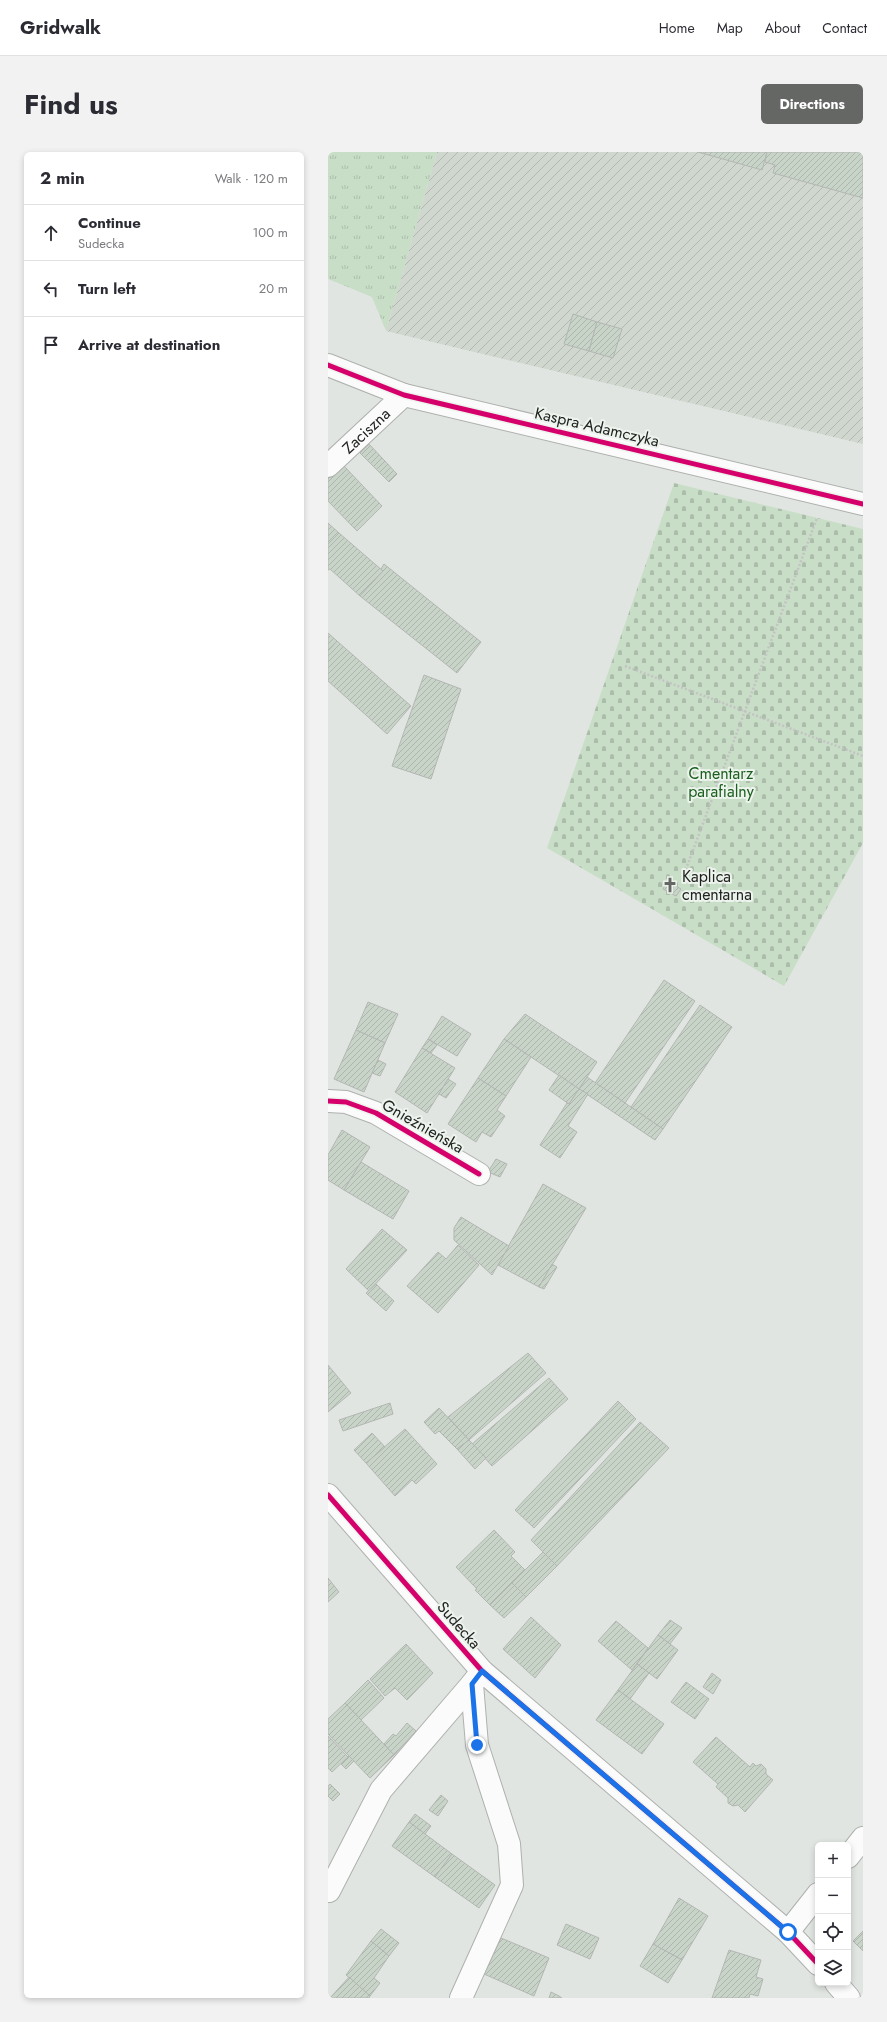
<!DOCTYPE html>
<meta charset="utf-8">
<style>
:root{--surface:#fff;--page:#f2f2f3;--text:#2b2b33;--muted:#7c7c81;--line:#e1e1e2;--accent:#646764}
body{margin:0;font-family:Jost,sans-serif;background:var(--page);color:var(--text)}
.controls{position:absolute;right:12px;bottom:12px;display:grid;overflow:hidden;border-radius:6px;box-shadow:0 2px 6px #0003}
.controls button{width:36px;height:36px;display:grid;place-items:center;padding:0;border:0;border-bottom:1px solid var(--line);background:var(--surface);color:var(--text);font:20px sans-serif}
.stop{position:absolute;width:12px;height:12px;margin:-9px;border:3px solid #1a73e8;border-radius:50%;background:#fff}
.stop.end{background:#1a73e8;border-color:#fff;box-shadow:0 1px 4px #0008}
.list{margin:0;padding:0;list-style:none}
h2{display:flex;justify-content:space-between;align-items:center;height:52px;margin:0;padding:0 16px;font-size:17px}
h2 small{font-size:13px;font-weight:400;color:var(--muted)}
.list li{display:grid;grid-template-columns:26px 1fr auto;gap:12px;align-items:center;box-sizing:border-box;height:56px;padding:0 16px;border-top:1px solid var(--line)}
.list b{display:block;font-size:15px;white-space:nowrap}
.list p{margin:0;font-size:13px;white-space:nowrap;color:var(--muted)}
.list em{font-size:13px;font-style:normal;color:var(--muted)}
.icon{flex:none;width:22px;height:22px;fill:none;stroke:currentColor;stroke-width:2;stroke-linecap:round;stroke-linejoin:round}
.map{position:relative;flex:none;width:535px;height:1846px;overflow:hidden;border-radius:6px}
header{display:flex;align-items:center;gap:24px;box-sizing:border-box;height:56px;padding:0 20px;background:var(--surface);border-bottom:1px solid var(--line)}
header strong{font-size:19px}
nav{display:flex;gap:22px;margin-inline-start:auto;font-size:14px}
.intro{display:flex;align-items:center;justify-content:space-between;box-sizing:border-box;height:96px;padding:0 24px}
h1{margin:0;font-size:28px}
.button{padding:10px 18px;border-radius:6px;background:var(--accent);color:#fff;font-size:14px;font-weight:700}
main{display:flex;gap:24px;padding:0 24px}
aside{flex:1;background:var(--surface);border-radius:6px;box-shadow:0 2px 6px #0003}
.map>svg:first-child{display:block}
.industrial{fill:url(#industrial-furrows)}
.grass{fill:url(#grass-tufts)}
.cemetery{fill:url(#cemetery-stones)}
.building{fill:url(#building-hatch);stroke:#b3b6b3}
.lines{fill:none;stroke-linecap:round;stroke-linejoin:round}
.minor-casing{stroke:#aeb1ae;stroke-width:24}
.path{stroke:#c3c3c3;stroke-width:2.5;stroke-dasharray:2 2;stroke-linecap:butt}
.minor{stroke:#fafbfa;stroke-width:22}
.cycleway-casing{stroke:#edf3ed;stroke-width:8}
.cycleway{stroke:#d6006c;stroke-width:5}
.route{stroke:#1a73e8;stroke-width:5}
.labels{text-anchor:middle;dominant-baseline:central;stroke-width:4;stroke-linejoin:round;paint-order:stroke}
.street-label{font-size:16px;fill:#212320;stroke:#edf3ed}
.park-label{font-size:16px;fill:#1a5f1c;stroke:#edf3ed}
.poi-label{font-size:16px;fill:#212320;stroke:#edf3ed;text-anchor:start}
</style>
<header>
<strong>Gridwalk</strong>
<nav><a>Home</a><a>Map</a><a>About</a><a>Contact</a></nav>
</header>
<div class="intro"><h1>Find us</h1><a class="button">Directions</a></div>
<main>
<aside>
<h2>2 min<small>Walk · 120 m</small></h2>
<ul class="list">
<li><svg class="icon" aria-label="ahead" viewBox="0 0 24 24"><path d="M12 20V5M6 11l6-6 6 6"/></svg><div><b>Continue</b><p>Sudecka</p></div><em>100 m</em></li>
<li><svg class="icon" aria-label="left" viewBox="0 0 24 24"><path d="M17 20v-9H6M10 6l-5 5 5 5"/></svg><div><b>Turn left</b></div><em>20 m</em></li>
<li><svg class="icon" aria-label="arrive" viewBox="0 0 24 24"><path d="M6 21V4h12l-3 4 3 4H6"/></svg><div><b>Arrive at destination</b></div></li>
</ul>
</aside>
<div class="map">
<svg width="535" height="1846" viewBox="0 0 535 1846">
<defs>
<pattern id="industrial-furrows" width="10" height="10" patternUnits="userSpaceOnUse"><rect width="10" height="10" fill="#d0d7cf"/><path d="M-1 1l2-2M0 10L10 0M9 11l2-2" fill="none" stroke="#b2b8b1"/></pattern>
<pattern id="grass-tufts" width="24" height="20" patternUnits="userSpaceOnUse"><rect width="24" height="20" fill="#c8dec7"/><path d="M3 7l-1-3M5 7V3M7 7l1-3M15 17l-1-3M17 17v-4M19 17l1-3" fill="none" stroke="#acbeab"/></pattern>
<pattern id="cemetery-stones" width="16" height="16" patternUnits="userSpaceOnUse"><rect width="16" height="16" fill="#c8dec7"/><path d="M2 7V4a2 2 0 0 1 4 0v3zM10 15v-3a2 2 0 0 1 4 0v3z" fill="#acbeab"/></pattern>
<pattern id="building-hatch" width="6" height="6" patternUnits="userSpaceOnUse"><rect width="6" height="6" fill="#c9d4c9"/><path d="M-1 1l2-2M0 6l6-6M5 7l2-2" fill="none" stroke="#acb6ac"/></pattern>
</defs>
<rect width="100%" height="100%" fill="#e1e5e1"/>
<polygon class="industrial" points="109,0 535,0 535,292 58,179"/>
<polygon class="grass" points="0,0 109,0 58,179 44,145 0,127"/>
<polygon class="cemetery" points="346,331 535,377 535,691 456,834 219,696"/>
<g class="building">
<polygon points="370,0 439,0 434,18"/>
<polygon points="439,0 535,0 535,46 445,21 447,13 437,10"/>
<polygon points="245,162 269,170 261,199 236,192"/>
<polygon points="269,170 294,177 285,206 261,199"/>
<polygon points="41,292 69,322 61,330 32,301"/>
<polygon points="15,313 54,354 29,379 0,349 0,327"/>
<polygon points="0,371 11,381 0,392"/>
<polygon points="11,381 55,419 32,444 2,417 0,418 0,392"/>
<polygon points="56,412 153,490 129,521 32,444 55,419 53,417"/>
<polygon points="0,481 9,489 0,499"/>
<polygon points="9,489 83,554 59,582 0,529 0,499"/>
<polygon points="96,523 133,537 103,627 64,614"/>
<polygon points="339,729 353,737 348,744 335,737"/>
<polygon points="336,828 367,849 297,951 267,931"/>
<polygon points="40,850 70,862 57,891 28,878"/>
<polygon points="372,853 404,875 335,977 303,955"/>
<polygon points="197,862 269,910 251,937 176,887"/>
<polygon points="114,864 143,882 129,904 100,887"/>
<polygon points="28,878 57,891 36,940 6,927"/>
<polygon points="100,887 109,893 103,901 94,896"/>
<polygon points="176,887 203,905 178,944 150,926"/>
<polygon points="94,896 127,916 99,961 67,940"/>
<polygon points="50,908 58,912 52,924 44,921"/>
<polygon points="231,923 251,937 241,952 221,938"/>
<polygon points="259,925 335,977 327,988 251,937"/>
<polygon points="150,926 178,944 169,958 177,964 163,985 154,980 148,990 120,972"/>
<polygon points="120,927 128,932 118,946 111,942"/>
<polygon points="251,937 260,942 240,974 249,980 232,1006 212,993 239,951 241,952"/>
<polygon points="14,978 42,995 16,1038 0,1028 0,1003"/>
<polygon points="168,1007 179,1012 172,1025 160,1020"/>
<polygon points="33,1010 81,1039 65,1067 16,1038"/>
<polygon points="215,1032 258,1056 211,1135 170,1113"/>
<polygon points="133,1065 181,1094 164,1123 126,1088 126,1076"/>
<polygon points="54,1077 79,1098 41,1139 18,1117"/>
<polygon points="130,1093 151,1113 110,1161 79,1134 110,1100 118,1107"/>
<polygon points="224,1112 229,1115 216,1137 211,1135"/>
<polygon points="48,1132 66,1149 58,1159 38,1141"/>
<polygon points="200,1201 218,1221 141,1288 120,1265"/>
<polygon points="0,1213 23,1241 0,1260"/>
<polygon points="221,1226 240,1247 164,1314 144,1292"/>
<polygon points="290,1249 308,1267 206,1376 187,1358"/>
<polygon points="62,1251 65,1262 15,1279 11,1268"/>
<polygon points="111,1256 141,1288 129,1297 111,1279 107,1282 96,1270"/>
<polygon points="312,1270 341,1296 229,1414 203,1388"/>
<polygon points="77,1277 109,1312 88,1332 84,1328 67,1344 38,1311"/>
<polygon points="44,1281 57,1295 38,1311 26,1298"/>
<polygon points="141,1288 158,1306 147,1317 129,1297"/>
<polygon points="166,1378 187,1400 183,1404 197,1418 162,1453 147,1438 149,1437 128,1415"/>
<polygon points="215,1400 229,1414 198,1445 184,1431"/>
<polygon points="0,1426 11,1440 0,1450"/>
<polygon points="184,1431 198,1445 176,1466 162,1453"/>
<polygon points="203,1465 233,1493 207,1526 175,1497"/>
<polygon points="342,1468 354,1476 342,1492 330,1483"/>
<polygon points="288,1469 320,1496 304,1518 270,1489"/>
<polygon points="330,1483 350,1498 329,1527 309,1512"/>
<polygon points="78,1492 105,1521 79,1548 67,1536 57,1544 42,1527"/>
<polygon points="309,1512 321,1521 302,1547 290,1538"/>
<polygon points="384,1521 393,1528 385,1542 375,1535"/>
<polygon points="40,1528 56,1546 33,1568 17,1551"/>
<polygon points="358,1530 381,1547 367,1567 343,1550"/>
<polygon points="290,1538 336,1572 314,1602 268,1568"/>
<polygon points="17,1551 66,1603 42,1626 0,1582 0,1567"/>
<polygon points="79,1571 88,1579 66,1603 56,1592 65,1582 68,1584"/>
<polygon points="0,1584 20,1605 4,1620 0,1616"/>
<polygon points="388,1585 422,1615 425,1611 428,1614 433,1612 438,1617 438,1622 445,1628 417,1660 410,1653 405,1654 400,1651 400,1646 388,1635 390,1632 365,1610"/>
<polygon points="21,1604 26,1609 18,1617 13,1612"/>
<polygon points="2,1632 12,1642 5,1649 0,1644 0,1634"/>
<polygon points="113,1643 120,1649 110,1664 101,1658"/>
<polygon points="87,1662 103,1674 97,1682 81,1670"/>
<polygon points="81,1670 124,1702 107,1725 64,1694"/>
<polygon points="124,1702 167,1733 151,1756 107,1725"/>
<polygon points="351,1746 380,1764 354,1808 325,1792"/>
<polygon points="238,1772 271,1786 262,1807 229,1793"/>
<polygon points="53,1777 71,1791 61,1804 43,1789"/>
<polygon points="535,1779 535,1799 525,1789"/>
<polygon points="173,1786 221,1806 206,1844 156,1822"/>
<polygon points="43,1789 61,1804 46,1826 52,1831 42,1844 18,1823"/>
<polygon points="325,1792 354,1808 340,1831 312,1814"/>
<polygon points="401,1798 433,1808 428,1825 435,1827 430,1844 422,1842 421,1846 384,1846"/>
<polygon points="21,1825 42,1844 41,1846 2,1846"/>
<polygon points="223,1840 231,1844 234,1846 221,1846"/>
</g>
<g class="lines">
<g class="minor-casing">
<g id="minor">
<polyline points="0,213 76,243 535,352"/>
<path id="s1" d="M 0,314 L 76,243"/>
<polyline points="0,949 18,950 48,961 151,1022"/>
<polyline points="0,1343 154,1519 460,1780 490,1812"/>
<polyline points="520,1705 535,1686"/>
<polyline points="1,1739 53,1638 144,1532"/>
<polyline points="460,1780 490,1742"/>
<polyline points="508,1831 521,1846"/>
<polyline points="133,1846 184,1733 181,1692 149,1593 144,1532 154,1519"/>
</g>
</g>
<g class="path">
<polyline points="297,514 535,604"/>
<polyline points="355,725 489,366"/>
</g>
<use href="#minor" class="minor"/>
<g class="cycleway-casing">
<g id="cycleway">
<polyline points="0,213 76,243 535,352"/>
<polyline points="0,949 18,950 48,961 151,1022"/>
<polyline points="0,1343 154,1519 460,1780 490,1812"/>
</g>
</g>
<use href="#cycleway" class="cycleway"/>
</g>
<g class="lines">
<polyline class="route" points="149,1593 144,1532 154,1519 460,1780"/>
</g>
<defs>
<g id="church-bare" transform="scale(1.2)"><path d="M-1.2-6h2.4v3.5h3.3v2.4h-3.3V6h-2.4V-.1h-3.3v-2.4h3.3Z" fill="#646764" stroke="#edf3ed" stroke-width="2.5" paint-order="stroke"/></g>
</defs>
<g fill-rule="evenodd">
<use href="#church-bare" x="342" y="733"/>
</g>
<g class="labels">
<g class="street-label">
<text transform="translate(269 275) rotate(13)">Kaspra Adamczyka</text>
<text stroke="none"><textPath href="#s1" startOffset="52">Zaciszna</textPath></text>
<text transform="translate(95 974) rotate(30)">Gnieźnieńska</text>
<text transform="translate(131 1473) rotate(49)">Sudecka</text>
</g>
<g class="park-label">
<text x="393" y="621">Cmentarz<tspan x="393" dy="18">parafialny</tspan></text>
</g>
<g class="poi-label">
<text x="354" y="724">Kaplica<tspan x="354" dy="18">cmentarna</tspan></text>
</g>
</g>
</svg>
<div class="controls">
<button>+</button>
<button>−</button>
<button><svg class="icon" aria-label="locate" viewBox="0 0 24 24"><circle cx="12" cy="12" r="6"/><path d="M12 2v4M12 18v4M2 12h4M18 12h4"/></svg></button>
<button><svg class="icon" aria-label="layers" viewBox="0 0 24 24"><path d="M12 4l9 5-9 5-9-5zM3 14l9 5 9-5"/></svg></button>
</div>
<div class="stop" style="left:460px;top:1780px"></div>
<div class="stop end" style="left:149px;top:1593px"></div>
</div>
</main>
